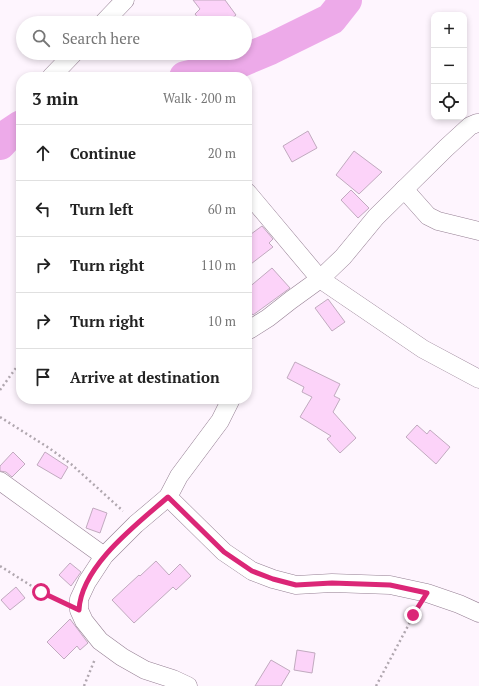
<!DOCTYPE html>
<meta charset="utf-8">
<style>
:root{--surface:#fff;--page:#f6f6f6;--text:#222;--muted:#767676;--line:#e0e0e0}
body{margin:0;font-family:"PT Serif",serif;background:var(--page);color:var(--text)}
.controls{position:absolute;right:12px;top:12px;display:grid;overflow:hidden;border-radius:8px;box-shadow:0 2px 6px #0003}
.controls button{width:36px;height:36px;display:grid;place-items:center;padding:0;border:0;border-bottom:1px solid var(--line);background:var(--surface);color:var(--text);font:20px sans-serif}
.stop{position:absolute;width:12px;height:12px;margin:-9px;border:3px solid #db2777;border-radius:50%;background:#fff}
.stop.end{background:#db2777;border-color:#fff;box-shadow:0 1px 4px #0008}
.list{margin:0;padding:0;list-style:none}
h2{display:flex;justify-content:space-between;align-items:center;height:52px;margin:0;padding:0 16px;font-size:17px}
h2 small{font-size:13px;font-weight:400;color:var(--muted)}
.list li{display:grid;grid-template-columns:26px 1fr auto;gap:12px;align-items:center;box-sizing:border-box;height:56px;padding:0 16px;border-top:1px solid var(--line)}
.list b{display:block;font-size:15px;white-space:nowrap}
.list em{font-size:13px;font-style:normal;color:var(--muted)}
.icon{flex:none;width:22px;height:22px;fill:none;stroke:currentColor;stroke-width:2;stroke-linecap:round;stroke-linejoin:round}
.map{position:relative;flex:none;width:479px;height:686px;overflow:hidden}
.search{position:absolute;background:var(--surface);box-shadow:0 2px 6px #0003;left:16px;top:16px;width:236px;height:44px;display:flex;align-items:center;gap:10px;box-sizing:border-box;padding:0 14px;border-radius:22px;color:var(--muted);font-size:15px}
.panel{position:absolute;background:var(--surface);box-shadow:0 2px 6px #0003;left:16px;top:72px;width:236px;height:332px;border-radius:16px}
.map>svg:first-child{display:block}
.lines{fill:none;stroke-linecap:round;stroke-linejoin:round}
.river{stroke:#edaae9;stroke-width:32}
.building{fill:#fcd3f9;stroke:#c1aabf}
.street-casing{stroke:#957f93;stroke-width:19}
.path{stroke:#b0a7af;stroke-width:2.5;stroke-dasharray:2 3;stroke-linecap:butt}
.street{stroke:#fff;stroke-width:18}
.route{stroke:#db2777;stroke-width:5}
</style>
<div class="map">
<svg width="479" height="686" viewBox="0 0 479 686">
<rect width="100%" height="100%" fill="#fef5fe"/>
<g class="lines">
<g class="river">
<polyline points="185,77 225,68 270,49 331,19 346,0"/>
<polyline points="0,144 9,134 21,126"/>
</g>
</g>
<g class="building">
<polygon points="193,0 225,0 236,15 226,23 202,23 195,14 200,9"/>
<polygon points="308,131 317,148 292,162 283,146"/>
<polygon points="354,151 382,172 359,194 336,175"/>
<polygon points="351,190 369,208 358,218 341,200"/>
<polygon points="262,226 273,239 269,243 273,247 247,267 247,237"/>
<polygon points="272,268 290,288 253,315 247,308 247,289"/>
<polygon points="328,299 345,322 332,331 315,308"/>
<polygon points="295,362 340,384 334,396 340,399 333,412 356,438 340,453 327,439 331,436 300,417 312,397 302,392 304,387 287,378"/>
<polygon points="417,425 427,434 430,430 450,447 436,464 406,437"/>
<polygon points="13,452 25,464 12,477 6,472 0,471 0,466"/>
<polygon points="45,452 68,467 61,479 37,465"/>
<polygon points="93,508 107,513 100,533 86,528"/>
<polygon points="156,561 169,575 180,564 191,576 176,590 173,587 134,623 112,600 139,575 140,576"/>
<polygon points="70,563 81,572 71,586 59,575"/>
<polygon points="16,587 25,598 10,610 1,600"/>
<polygon points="70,619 88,643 80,650 77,646 64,659 47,642"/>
<polygon points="297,650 315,653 312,673 294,670"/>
<polygon points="271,660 290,671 281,686 255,686"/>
</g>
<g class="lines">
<g class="street-casing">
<g id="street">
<polyline points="103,23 125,0"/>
<polyline points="51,77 74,53"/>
<polyline points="404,189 428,216 438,221 479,231"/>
<polyline points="247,192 320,279 423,349 479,379"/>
<polyline points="249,330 268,318 291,300 320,279 343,257 376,217 446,148 470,126 477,123 479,123"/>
<polyline points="0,481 104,556"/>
<polyline points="168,497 224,552 252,571 273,579 296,585 332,583 390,585 427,593 459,604 479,613"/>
<polyline points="188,686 173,679 145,670 122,657 100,641 84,621 79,610 79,599 87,582 104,556 136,524 168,497 179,476 220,421 231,399"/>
</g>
</g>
<g class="path">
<polyline points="0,390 21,361"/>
<polyline points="0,417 49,448 71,464 123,511"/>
<polyline points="0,566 41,592 62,602"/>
<polyline points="84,686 95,659"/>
<polyline points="376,686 417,609"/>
</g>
<use href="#street" class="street"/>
</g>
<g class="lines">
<path class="route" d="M 41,592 L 79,610 C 81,566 137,524 168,497 L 224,552 L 252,571 L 273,579 L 296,585 L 332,583 L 390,585 L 427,593 L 413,615"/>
</g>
</svg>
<div class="controls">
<button>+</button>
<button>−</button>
<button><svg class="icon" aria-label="locate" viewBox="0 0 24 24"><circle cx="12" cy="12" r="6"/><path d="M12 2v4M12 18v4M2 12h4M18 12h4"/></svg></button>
</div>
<div class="stop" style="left:41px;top:592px"></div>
<div class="stop end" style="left:413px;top:615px"></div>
<div class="search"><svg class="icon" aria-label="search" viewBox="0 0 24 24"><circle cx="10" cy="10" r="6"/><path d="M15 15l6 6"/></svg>Search here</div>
<section class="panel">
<h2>3 min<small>Walk · 200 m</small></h2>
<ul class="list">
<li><svg class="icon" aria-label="ahead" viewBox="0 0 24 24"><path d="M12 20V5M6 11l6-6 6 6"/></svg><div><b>Continue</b></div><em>20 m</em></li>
<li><svg class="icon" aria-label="left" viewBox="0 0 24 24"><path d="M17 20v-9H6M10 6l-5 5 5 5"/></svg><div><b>Turn left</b></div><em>60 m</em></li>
<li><svg class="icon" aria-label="right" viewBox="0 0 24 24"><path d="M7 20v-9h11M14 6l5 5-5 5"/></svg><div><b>Turn right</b></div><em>110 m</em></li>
<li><svg class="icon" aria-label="right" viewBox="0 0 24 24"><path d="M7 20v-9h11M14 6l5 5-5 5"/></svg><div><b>Turn right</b></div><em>10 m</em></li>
<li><svg class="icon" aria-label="arrive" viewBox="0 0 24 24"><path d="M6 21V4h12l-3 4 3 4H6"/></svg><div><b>Arrive at destination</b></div></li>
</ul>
</section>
</div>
